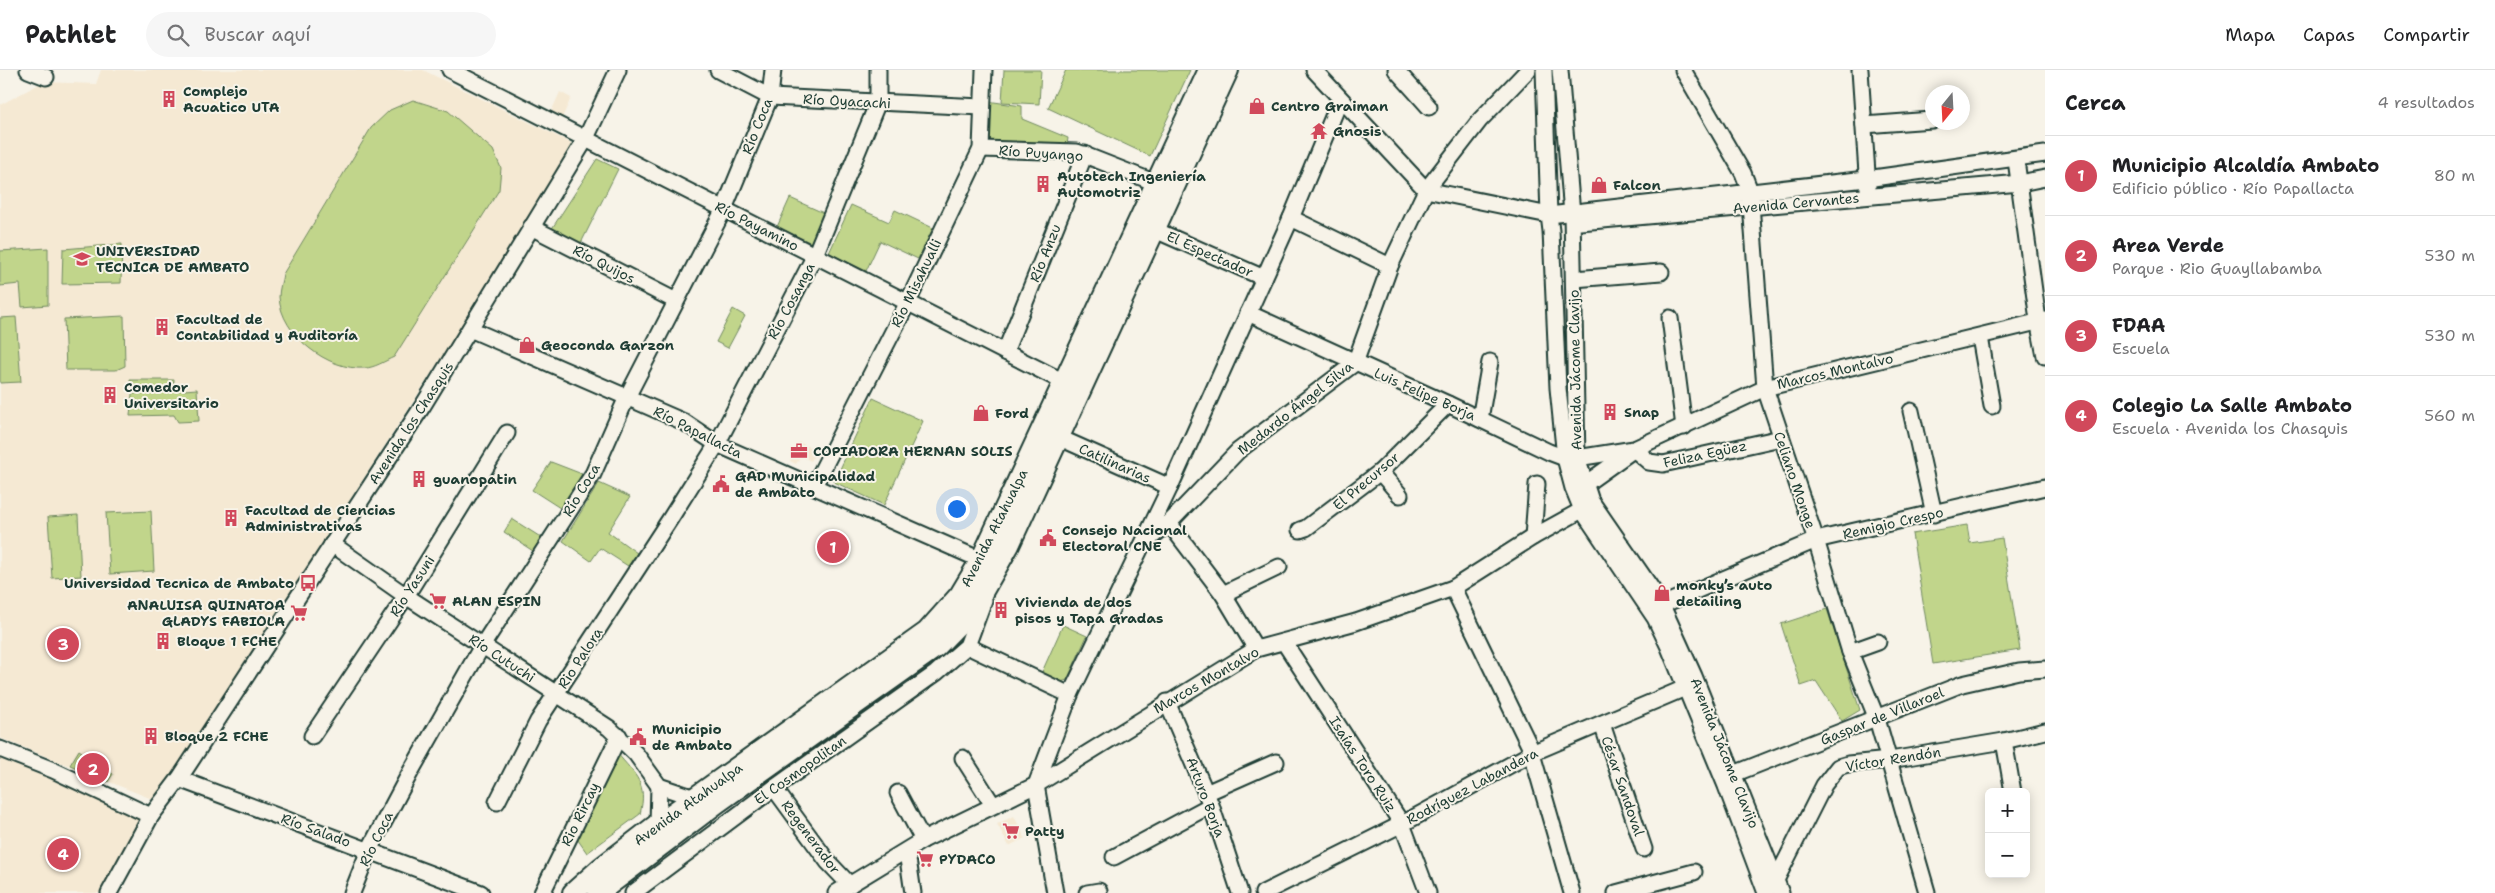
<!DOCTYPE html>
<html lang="es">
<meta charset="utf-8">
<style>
:root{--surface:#fff;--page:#f6f6f6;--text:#202124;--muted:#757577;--line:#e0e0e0;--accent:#d1495b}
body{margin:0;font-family:"Shantell Sans",sans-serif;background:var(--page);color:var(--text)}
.controls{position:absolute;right:15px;bottom:15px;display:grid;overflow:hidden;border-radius:8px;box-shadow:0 2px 12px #0003}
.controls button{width:45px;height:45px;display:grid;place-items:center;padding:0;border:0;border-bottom:1px solid var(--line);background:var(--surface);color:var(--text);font:25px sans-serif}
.compass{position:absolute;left:1925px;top:15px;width:45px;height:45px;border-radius:50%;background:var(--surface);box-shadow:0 2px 12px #0003;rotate:198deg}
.you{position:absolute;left:956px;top:438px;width:18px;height:18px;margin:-12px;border:4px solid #fff;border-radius:50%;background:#1a73e8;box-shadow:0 0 0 8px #1a73e833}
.badge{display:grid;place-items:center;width:32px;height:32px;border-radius:50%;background:var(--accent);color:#fff;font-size:16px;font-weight:700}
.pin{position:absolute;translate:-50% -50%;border:2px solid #fff;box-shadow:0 1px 5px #0006}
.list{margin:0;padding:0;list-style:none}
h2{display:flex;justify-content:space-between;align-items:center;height:65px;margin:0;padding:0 20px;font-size:21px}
h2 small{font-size:16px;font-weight:400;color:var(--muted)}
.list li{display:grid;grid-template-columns:32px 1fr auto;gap:15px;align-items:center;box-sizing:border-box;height:80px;padding:0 20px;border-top:1px solid var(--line)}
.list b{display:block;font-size:19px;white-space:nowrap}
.list p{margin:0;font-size:16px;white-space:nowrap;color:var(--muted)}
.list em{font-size:16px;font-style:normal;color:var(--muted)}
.icon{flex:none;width:28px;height:28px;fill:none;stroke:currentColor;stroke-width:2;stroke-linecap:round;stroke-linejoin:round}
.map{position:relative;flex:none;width:2045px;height:823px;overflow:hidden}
header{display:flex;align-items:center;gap:30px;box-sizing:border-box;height:70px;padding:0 25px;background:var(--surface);border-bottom:1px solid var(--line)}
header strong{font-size:24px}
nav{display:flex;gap:28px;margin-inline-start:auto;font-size:18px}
.search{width:350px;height:45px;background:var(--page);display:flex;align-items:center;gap:12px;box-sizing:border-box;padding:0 18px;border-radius:28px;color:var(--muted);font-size:19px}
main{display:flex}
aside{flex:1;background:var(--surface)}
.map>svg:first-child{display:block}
.built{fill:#f5e9d3}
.green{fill:#c1d58b;stroke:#708960}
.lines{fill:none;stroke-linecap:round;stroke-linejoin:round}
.minor-casing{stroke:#1f3d34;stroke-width:19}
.major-casing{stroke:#1f3d34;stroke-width:24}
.minor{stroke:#f7f3e8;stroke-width:15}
.major{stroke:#f7f3e8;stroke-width:20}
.labels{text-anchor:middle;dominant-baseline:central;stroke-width:4;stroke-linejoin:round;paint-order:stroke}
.poi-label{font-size:14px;font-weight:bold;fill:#1f3d34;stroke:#f7f3e8;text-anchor:start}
.street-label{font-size:14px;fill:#1f3d34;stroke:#f7f3e8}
</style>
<header>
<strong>Pathlet</strong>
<div class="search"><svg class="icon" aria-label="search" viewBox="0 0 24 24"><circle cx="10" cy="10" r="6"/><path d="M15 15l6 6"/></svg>Buscar aquí</div>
<nav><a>Mapa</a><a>Capas</a><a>Compartir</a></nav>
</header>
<main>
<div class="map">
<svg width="2045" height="823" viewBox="0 0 2045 823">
<rect width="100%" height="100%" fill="#f7f3e8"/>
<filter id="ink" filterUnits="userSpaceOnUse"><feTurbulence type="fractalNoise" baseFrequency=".02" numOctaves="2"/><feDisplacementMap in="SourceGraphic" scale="10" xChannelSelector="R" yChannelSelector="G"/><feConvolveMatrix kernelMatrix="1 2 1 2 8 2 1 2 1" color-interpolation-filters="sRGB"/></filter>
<g filter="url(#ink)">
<g class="built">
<polygon points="101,0 423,0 577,76 157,731 0,668 0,35 43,12 96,14"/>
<polygon points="560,22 571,28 562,48 551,42"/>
<polygon points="799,372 813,379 815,377 818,378 811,391 801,386 796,394 790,391"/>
<polygon points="0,689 146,746 104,823 0,823"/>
<polygon points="1014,746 1025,768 1009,776 997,754"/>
</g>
<g class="green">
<polygon points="1004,0 1041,0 1039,34 1002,32"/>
<polygon points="1066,0 1190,0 1150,86 1048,38"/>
<path d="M 413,30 L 448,41 L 493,80 L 501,98 L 499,120 L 394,287 C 385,291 374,298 365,298 C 328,301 281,265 279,227 C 279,219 282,211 283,204 L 371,58 L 390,40 Z"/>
<polygon points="987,31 1022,36 1022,49 1068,68 1067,75 987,72"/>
<polygon points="597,89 618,99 580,175 551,160"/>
<polygon points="790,128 828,145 814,174 777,157"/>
<polygon points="851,135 889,152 895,140 933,158 918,189 880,171 866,201 829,183"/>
<polygon points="122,174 121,213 62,214 63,179"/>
<polygon points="48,178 48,235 22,237 20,214 0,216 0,181"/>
<polygon points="733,239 745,246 728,278 716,272"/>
<polygon points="124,246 125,296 116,300 66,300 64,249"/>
<polygon points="16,247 21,312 0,313 0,248"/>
<polygon points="130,310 174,310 173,318 131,321"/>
<polygon points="197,319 199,351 178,352 174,345 130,346 132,324"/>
<polygon points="873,328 923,351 884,435 834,412"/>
<polygon points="551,392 582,404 560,438 532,420"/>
<polygon points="599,413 630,427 608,462 637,483 628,496 600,478 591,491 563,471"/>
<polygon points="151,441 154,501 110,504 106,443"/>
<polygon points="78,445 81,506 52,508 48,447"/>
<polygon points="512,449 542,468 533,481 504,462"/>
<polygon points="1967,455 1970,473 2002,468 2020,580 1933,594 1912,464"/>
<polygon points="1827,539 1860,640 1842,651 1816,611 1801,616 1781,554"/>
<polygon points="1063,555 1087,566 1067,610 1061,612 1042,602"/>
<polygon points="79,680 113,704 108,712 70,695"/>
<path d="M 617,683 C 636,706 648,713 640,744 L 587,783 L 573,763 Z"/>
</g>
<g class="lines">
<g class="minor-casing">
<g id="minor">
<polyline points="28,0 46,7"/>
<polyline points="450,0 1064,312"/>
<polyline points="718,0 770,27 982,37"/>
<polyline points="1314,0 1426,120 1549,145 1866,109 2045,84"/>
<polyline points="1396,0 1429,37"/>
<polyline points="1544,0 1549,145 1551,161 1558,318 1565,388 1573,418 1582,440 1655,548 1668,575 1726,716 1766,823"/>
<polyline points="1560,0 1572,144 1577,388 1591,431 1660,531 1694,606 1781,823"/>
<polyline points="1683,0 1743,103 1750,121 1765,318 1816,470 1850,582 1877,649 1927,822"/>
<polyline points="1860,0 1868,118"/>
<polyline points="1864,55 1932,50"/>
<polyline points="981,79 1077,82 1156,113"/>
<polyline points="2016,90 2038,250 2045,286"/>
<polyline points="1291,148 1390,196"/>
<polyline points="1580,152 2020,113 2045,108"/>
<polyline points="531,157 676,231"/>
<polyline points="1155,160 1264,208"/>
<polyline points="1574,209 1661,202"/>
<polyline points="1248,243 1448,334 1549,382 1565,388 1577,388 1634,379 1765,318 2045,250"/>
<polyline points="1670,248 1684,357"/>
<polyline points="470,259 684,352 717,374 981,490"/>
<polyline points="1980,267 1992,336"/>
<polyline points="1005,282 1085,84"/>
<polyline points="1911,341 1934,444"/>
<polyline points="1480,349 1490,292"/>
<polyline points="1060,368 1170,417"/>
<polyline points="1634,379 1649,392 1663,394 1781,368"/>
<polyline points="1380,402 1400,425"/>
<polyline points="814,416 907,234 981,79 984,0"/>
<polyline points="1575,417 1584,415 1633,380"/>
<polyline points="1169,453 1223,524 1256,579"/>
<polyline points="1300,460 1306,458 1380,402 1448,334"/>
<polyline points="1533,467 1537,414"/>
<polyline points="1144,473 1169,453 1238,381 1355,293 1390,196 1426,120 1480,50 1528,0"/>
<polyline points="332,474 406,526 609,658 636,684 659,716 701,730"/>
<polyline points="1453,518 1530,677 1572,823"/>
<polyline points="1223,524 1279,497"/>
<polyline points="1662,535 1816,470 2045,417"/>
<polyline points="1284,572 1402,754 1428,823"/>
<polyline points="967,576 1070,625"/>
<polyline points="1850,582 1878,572"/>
<polyline points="1167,632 1211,735 1240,823"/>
<polyline points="1602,654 1644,779"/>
<polyline points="312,666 406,526 507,363"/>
<polyline points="2004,671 2013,722"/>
<polyline points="0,679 53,700 151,746"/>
<polyline points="963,688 993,735"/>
<polyline points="1726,707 1962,614 2019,601 2045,599"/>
<polyline points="179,709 481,823"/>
<polyline points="774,718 828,792 850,815"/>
<polyline points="898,723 923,770"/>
<polyline points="1206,723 1276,692"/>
<polyline points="497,732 538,651 670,449 717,374 815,185 878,32 878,0"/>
<polyline points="658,754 659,716"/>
<polyline points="907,782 913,823"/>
<polyline points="1114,787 1211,735"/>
<polyline points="1776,810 1824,715 1838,697 1848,694 1890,690 2004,671 2045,661"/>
<polyline points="109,823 151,746 179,709 422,337 585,70 618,0"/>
<polyline points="352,823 369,780 411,701 482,576 593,404 627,327 724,139 770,27 773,0"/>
<polyline points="542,823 619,666"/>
<polyline points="633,823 774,718 936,603 967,576 984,530"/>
<polyline points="836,823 923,770 1036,715 1256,579 1356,552 1453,518 1533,467 1582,440 1588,434"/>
<polyline points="1055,823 1036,715 1070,625 1170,417 1291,148 1340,30"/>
<polyline points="1087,823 1099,821"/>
<polyline points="1263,823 1402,754 1532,683 1685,618"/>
<polyline points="1616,823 1694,802"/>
</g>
</g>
<g class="major-casing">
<g id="major">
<polyline points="573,823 601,798 658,754 927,562 960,525 981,490 1209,0"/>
<polyline points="598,823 718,732 936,577 972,540 1009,475 1228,0"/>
</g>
</g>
<use href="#minor" class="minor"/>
<use href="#major" class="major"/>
</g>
</g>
<defs>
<g id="building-bare" transform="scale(1.35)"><path d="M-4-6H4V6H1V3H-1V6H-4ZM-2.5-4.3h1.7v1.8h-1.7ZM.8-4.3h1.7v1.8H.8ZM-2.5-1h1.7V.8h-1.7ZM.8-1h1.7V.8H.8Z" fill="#d1495b" stroke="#f7f3e8" stroke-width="2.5" paint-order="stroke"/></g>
<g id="shop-bare" transform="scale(1.35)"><path d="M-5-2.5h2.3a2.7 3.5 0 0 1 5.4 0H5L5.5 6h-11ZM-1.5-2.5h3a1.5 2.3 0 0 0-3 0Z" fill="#d1495b" stroke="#f7f3e8" stroke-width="2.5" paint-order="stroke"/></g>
<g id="temple-bare" transform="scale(1.35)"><path d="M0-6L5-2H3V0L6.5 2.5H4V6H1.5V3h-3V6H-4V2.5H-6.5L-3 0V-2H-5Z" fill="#d1495b" stroke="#f7f3e8" stroke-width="2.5" paint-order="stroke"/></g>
<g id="university-bare" transform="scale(1.35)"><path d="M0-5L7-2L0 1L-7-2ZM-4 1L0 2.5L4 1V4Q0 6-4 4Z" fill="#d1495b" stroke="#f7f3e8" stroke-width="2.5" paint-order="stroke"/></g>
<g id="office-bare" transform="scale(1.35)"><path d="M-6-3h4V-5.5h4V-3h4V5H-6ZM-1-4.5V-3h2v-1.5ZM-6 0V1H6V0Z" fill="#d1495b" stroke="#f7f3e8" stroke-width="2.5" paint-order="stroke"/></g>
<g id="civic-bare" transform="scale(1.35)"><path d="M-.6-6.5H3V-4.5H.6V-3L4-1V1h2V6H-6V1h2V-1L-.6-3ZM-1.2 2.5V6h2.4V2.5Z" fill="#d1495b" stroke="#f7f3e8" stroke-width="2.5" paint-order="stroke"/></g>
<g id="bus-bare" transform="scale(1.35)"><path d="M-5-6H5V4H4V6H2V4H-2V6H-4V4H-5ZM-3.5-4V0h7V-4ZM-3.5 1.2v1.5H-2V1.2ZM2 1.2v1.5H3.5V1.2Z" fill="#d1495b" stroke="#f7f3e8" stroke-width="2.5" paint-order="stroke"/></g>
<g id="supermarket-bare" transform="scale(1.35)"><path d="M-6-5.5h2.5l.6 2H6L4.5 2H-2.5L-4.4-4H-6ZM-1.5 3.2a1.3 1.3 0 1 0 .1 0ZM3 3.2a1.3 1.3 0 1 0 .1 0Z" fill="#d1495b" stroke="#f7f3e8" stroke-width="2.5" paint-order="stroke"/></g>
</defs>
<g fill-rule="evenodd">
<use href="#building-bare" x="169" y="29"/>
<use href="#shop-bare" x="1257" y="36"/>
<use href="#temple-bare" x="1319" y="61"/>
<use href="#building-bare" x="1043" y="114"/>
<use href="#shop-bare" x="1599" y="115"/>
<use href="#university-bare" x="82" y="189"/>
<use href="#building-bare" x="162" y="257"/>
<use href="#shop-bare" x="527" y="275"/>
<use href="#building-bare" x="110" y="325"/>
<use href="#building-bare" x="1610" y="342"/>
<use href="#shop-bare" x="981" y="343"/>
<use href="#office-bare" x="799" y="381"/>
<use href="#building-bare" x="419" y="409"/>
<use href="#civic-bare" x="721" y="414"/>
<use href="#building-bare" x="231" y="448"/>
<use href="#civic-bare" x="1048" y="468"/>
<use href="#bus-bare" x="308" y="513"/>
<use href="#shop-bare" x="1662" y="523"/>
<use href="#supermarket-bare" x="438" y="531"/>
<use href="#building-bare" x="1001" y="540"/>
<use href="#supermarket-bare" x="299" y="543"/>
<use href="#building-bare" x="163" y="571"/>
<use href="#building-bare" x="151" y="666"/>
<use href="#civic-bare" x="638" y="667"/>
<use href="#supermarket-bare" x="1011" y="761"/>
<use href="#supermarket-bare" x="925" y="789"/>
</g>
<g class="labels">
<g class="poi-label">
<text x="183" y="21">Complejo<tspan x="183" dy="16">Acuatico UTA</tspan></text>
<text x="1271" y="36">Centro Graiman</text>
<text x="1333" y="61">Gnosis</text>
<text x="1057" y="106">Autotech Ingeniería<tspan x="1057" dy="16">Automotriz</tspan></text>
<text x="1613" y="115">Falcon</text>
<text x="96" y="181">UNIVERSIDAD<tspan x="96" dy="16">TECNICA DE AMBATO</tspan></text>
<text x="176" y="249">Facultad de<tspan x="176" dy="16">Contabilidad y Auditoría</tspan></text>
<text x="541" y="275">Geoconda Garzon</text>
<text x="124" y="317">Comedor<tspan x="124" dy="16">Universitario</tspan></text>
<text x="1624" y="342">Snap</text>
<text x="995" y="343">Ford</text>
<text x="813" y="381">COPIADORA HERNAN SOLIS</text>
<text x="735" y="406">GAD Municipalidad<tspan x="735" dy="16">de Ambato</tspan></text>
<text x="433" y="409">guanopatin</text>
<text x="245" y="440">Facultad de Ciencias<tspan x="245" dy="16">Administrativas</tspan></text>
<text x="1062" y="460">Consejo Nacional<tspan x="1062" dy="16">Electoral CNE</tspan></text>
<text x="294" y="513" text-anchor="end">Universidad Tecnica de Ambato</text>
<text x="1676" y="515">monky’s auto<tspan x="1676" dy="16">detailing</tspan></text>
<text x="452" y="531">ALAN ESPIN</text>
<text x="1015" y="532">Vivienda de dos<tspan x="1015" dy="16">pisos y Tapa Gradas</tspan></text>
<text x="285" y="535" text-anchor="end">ANALUISA QUINATOA<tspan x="285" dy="16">GLADYS FABIOLA</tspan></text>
<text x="177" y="571">Bloque 1 FCHE</text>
<text x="652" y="659">Municipio<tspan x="652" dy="16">de Ambato</tspan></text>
<text x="165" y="666">Bloque 2 FCHE</text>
<text x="1025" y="761">Patty</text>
<text x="939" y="789">PYDACO</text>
</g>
<g class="street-label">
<text transform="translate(847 31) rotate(3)">Río Oyacachi</text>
<text transform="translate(757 56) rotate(-68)">Río Coca</text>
<text transform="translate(1041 83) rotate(4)">Río Puyango</text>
<text transform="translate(1796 133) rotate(-5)">Avenida Cervantes</text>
<text transform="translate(757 156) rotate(27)">Río Payamino</text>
<text transform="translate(1045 183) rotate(-68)">Río Anzu</text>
<text transform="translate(1210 184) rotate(24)">El Espectador</text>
<text transform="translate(604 194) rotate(27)">Río Quijos</text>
<text transform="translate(916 213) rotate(-64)">Río Misahualli</text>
<text transform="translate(791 231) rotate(-62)">Río Cosanga</text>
<text transform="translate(1575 300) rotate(-91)">Avenida Jácome Clavijo</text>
<text transform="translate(1835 301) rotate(-13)">Marcos Montalvo</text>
<text transform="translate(1425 324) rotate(24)">Luis Felipe Borja</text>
<text transform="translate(1295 338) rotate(-38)">Medardo Ángel Silva</text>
<text transform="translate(411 353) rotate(-57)">Avenida los Chasquis</text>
<text transform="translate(698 362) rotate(27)">Río Papallacta</text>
<text transform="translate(1705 384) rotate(-12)">Feliza Egüez</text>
<text transform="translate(1115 393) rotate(24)">Catilinarias</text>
<text transform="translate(1795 410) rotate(71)">Celiano Monge</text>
<text transform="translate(1366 411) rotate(-40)">El Precursor</text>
<text transform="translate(581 420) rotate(-59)">Río Coca</text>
<text transform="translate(1893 453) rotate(-13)">Remigio Crespo</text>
<text transform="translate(994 458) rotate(-63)">Avenida Atahualpa</text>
<text transform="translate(412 516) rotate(-57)">Río Yasuni</text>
<text transform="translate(502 588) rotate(33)">Río Cutuchi</text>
<text transform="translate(580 588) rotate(-57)">Rio Palora</text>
<text transform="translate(1206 610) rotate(-30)">Marcos Montalvo</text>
<text transform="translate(1882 646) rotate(-22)">Gaspar de Villaroel</text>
<text transform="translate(1725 683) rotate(68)">Avenida Jácome Clavijo</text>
<text transform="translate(1893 689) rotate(-9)">Víctor Rendón</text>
<text transform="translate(1363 694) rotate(57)">Isaías Toro Ruiz</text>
<text transform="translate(800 700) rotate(-35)">El Cosmopolitan</text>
<text transform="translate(1472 716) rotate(-28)">Rodríguez Labandera</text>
<text transform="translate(1623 716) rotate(71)">César Sandoval</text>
<text transform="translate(1206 727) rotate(69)">Arturo Borja</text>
<text transform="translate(688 734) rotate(-36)">Avenida Atahualpa</text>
<text transform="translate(580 744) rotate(-64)">Rio Rircay</text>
<text transform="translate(316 760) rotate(20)">Río Salado</text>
<text transform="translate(811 767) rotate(53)">Regenerador</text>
<text transform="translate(376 769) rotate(-64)">Río Coca</text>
</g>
</g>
</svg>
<div class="controls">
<button>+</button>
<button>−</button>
</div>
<svg class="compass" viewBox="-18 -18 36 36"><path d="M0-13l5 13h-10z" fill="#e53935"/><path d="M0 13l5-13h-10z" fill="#757577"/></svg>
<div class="you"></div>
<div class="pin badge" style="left:833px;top:477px">1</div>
<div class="pin badge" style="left:93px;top:699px">2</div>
<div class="pin badge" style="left:63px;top:574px">3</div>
<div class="pin badge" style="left:63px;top:784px">4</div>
</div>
<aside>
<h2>Cerca<small>4 resultados</small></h2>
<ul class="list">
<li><span class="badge">1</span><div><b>Municipio Alcaldía Ambato</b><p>Edificio público · Río Papallacta</p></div><em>80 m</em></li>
<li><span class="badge">2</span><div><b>Area Verde</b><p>Parque · Rio Guayllabamba</p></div><em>530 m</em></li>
<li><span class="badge">3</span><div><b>FDAA</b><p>Escuela</p></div><em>530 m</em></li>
<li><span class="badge">4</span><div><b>Colegio La Salle Ambato</b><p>Escuela · Avenida los Chasquis</p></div><em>560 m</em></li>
</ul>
</aside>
</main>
